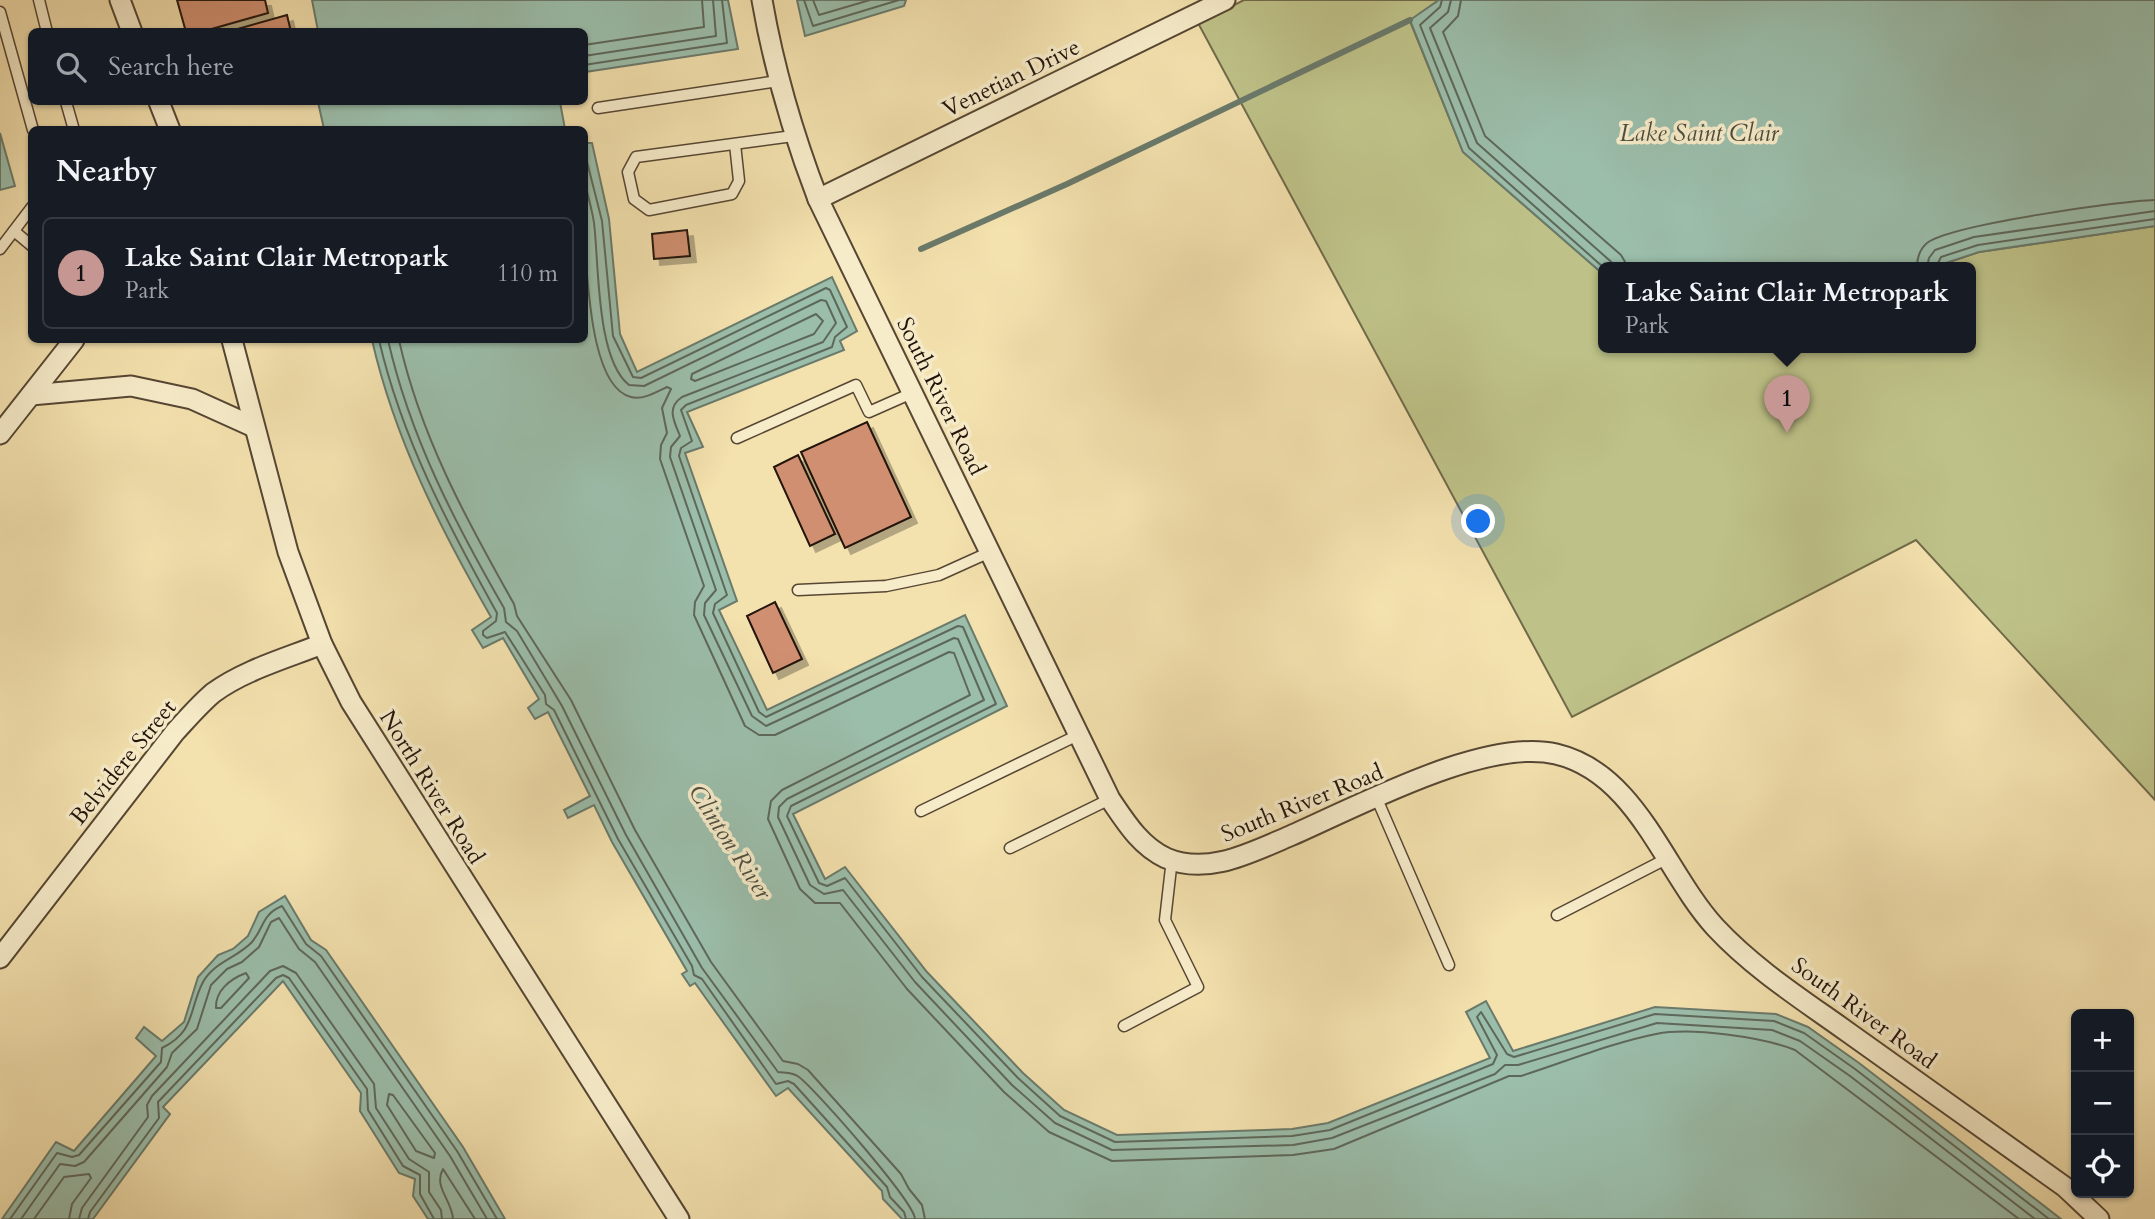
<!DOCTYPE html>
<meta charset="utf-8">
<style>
:root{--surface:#171b24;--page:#242831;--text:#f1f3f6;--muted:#9ea1a6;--line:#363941;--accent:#c59692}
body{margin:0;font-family:Cardo,serif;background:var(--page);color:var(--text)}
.controls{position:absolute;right:21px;bottom:21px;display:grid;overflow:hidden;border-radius:10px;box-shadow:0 2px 5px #0004}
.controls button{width:63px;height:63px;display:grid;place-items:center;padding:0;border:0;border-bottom:2px solid var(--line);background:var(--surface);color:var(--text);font:35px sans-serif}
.you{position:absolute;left:1479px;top:522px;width:24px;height:24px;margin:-18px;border:5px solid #fff;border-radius:50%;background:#1a73e8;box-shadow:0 0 0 10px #1a73e833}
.badge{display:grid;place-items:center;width:46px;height:46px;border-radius:50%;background:var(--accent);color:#111;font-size:23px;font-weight:700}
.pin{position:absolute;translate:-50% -58px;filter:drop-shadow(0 2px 4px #0008)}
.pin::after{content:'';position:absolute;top:37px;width:24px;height:21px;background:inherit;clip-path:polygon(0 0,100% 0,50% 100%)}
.popup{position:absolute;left:1598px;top:262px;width:378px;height:91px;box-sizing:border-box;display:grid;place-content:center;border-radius:10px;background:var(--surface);filter:drop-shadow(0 2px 5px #0005);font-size:23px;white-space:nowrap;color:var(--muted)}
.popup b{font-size:26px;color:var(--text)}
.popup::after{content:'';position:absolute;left:50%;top:100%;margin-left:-14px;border:14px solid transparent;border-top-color:var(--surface)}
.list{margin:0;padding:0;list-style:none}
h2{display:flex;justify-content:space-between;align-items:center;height:91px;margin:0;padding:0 28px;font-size:30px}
h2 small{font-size:23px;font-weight:400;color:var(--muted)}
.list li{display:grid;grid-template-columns:46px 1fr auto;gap:21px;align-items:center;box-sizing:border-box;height:112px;margin:0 14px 14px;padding:0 14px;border:2px solid var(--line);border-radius:10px}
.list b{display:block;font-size:26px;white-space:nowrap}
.list p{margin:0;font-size:23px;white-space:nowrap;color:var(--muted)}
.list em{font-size:23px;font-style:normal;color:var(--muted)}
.icon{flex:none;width:38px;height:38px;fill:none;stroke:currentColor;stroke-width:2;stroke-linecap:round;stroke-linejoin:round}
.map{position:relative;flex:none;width:2155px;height:1219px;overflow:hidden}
.search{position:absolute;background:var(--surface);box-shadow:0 2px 5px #0004;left:28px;top:28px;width:560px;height:77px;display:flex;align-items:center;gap:18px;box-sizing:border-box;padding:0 24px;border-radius:10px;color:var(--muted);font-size:26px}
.panel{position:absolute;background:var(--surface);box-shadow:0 2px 5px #0004;left:28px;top:126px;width:560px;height:217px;border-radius:10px}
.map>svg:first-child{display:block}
.green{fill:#bec288;stroke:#706a49;stroke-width:2}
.water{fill:#9bbeab;stroke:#6a7a6b;stroke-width:2}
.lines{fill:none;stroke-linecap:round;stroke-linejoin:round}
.shore{stroke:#5e685a;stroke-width:2}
.stream{stroke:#6a7a6b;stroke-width:6}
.building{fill:#d08f71;stroke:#21130a;stroke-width:2;filter:url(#shadow)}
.service-casing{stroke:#564633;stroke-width:13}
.minor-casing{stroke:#564633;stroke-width:23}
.service{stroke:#f7ecca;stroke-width:10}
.minor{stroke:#f7ecca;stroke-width:19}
.labels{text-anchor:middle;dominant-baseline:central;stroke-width:7;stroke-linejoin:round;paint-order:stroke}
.street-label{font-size:23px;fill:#21130a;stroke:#f7ecca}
.water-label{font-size:24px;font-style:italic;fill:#4c4f42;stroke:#f7ecca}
</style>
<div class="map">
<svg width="2155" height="1219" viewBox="0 0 2155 1219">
<defs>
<filter id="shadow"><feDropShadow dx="6" dy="6" stdDeviation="0" flood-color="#0004"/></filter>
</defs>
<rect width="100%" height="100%" fill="#f3e1ae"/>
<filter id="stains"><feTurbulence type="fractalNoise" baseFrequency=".00286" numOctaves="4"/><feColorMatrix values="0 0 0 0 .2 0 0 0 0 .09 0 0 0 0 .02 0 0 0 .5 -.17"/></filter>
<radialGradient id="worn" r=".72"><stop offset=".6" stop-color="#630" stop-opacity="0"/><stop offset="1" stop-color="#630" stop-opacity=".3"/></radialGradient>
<polygon class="green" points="1244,0 1439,0 1410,21 1463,152 1603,274 1603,347 1971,347 1971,267 1934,267 1979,252 2155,226 2155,800 1916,540 1572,717 1198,23"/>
<g class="water">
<polygon points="312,0 728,0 738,49 585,72 584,32 318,31"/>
<polygon points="797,0 906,0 904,6 805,36"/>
<polygon points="1439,0 2155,0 2155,226 1979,252 1934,267 1603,267 1603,274 1463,152 1410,20"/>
<polygon points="318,102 560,102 565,129 324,129"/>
<polygon points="0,133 15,186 0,190"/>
<path d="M 585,143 L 592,143 L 609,219 L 620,334 L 637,372 L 832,277 L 857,331 L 840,341 L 844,350 L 687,412 L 703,447 L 685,453 L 737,601 L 719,610 L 767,710 L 965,615 L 1007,706 L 793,814 L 825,879 L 845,867 L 927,972 L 1023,1073 L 1064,1110 L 1117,1135 L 1292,1129 L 1328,1123 L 1490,1058 L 1466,1012 L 1486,1001 L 1513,1051 L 1655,1007 L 1776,1014 L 1808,1027 L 1859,1063 L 2061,1219 L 902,1219 L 883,1199 L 882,1191 L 788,1088 L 776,1096 L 695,983 L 690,986 L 682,974 L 687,971 L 612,842 L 594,805 L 568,818 L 564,810 L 590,796 L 548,712 L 535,719 L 528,708 L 539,699 L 503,638 L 483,648 L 472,630 L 491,617 C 440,528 395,440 372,340 L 584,340 Z"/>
<polygon points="285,896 311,940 326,950 463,1147 505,1219 428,1219 413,1196 415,1179 399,1173 360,1111 361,1093 283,981 163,1107 170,1114 93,1219 2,1219 56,1142 74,1151 156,1056 136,1038 144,1027 162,1041 184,1022 198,977 218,955 233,949 248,936 259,912"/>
</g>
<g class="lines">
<g class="shore">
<polyline points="804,0 813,26 899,0"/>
<polyline points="813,0 819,15 870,0"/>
<polyline points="1442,0 1440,7 1420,25 1469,148 1603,267"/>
<polyline points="1451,0 1448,12 1430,28 1477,143 1617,267"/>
<polyline points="1461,0 1458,16 1443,32 1485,136 1621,255 1628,267"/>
<polyline points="584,45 704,27 702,0"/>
<polyline points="584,56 716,36 713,0"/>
<polyline points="584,65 727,43 722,0"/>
<polyline points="584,150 602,221 613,336 633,377 641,378 826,288 830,290 847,327 835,337 832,347 686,405 681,410 692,441 681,448 679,456 727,595 715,604 713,613 759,712 766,717 958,626 963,627 996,704 791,806 787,816 819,883 827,886 845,878 922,977 1018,1078 1060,1116 1115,1142 1292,1136 1330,1130 1493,1064 1497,1055 1477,1017 1481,1012 1507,1054 1514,1057 1655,1014 1774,1021 1804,1033 1855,1069 2049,1219"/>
<path d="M 584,181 C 588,195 592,209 594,223 C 599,263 596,359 629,385 L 644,386 L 821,300 L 826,301 L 836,323 L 823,342 L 682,397 C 666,408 674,421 680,436 L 671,447 L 670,457 L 716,590 L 705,603 L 704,615 L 752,716 L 766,726 L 954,638 L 958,639 L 984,700 L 787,799 L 779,807 L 778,817 L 810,885 L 824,894 L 843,890 L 915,982 L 1012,1085 L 1055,1123 L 1112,1150 L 1293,1145 L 1332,1138 L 1495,1074 L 1505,1065 L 1518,1065 L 1657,1023 L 1772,1030 L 1800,1041 L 1850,1076 L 2035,1219"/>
<path d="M 584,238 C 588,273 589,387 631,397 C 644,400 656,392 667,387 L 671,389 L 662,408 L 667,433 L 661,445 L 660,459 L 704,586 L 695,602 L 694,615 L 745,726 L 759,735 L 775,735 L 949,652 L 954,653 L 970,695 L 782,790 L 771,801 L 768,819 L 800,889 L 815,903 L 840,903 L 907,989 L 1004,1092 L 1049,1132 L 1112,1161 L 1293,1155 L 1334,1149 L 1509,1076 L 1521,1076 C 1565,1062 1611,1043 1656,1034 C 1692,1027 1762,1037 1795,1050 L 2019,1219"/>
<path d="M 1917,267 C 1917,257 1920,249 1927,243 C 1950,225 2119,201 2155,200"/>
<polyline points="1927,267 1929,258 1935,250 1974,237 2155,211"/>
<polyline points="1936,267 1941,257 1978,245 2155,219"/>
<polygon points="816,314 823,321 814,334 695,381 691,379 692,374"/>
<path d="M 379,340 C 402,439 448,525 497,613 L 496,621 L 483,631 L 483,635 L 487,638 L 505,632 L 545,695 L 546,704 L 554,710 L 618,839 L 692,966 L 694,975 L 702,979 L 776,1084 L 788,1081 L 794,1084 L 887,1187 L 890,1197 L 904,1212 L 906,1219"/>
<path d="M 388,340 C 410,437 455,523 504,608 L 506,622 L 517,631 L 562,706 L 626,835 L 702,968 L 778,1072 C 785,1073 793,1072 799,1077 C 818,1092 914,1202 915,1219"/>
<path d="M 399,340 C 420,435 466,519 514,604 L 517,616 L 571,700 L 635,830 L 711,962 L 783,1061 L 798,1064 L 808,1070 L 901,1174 L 909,1189 L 922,1205 L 925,1219"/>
<path d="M 246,973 L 249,978 L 221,1008 L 216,1008 C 215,991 230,979 246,973 Z"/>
<polygon points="389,1094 393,1095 435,1153 434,1158 416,1151 387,1105"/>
<path d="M 10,1219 L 57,1153 L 72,1157 L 79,1155 L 161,1062 L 162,1048 C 196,1031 188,1011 203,982 C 214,962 237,958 252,942 C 264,928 262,914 282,906 L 306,944 L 321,956 L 457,1151 L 497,1219"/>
<polyline points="21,1219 60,1164 75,1166 84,1162 167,1067 172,1053 197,1029 211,985 227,969 242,962 259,947 271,922 279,918 299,949 315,962 450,1156 487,1219"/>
<polyline points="34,1219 64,1177 89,1174 91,1178 72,1204 69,1219"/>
<polyline points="79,1219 82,1208 148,1117 147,1105 152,1096 270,971 283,966 296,973 374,1084 376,1108 409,1159 429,1172 429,1192 441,1210 442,1219"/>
<polyline points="88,1219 90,1212 159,1118 158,1102 276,978 283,975 289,978 367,1089 368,1110 403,1166 420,1175 420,1194 434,1219"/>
<path d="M 453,1219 C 452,1200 433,1187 443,1169 L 475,1219"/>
</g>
<polyline class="stream" points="921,249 1067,184 1410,20"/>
</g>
<g class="building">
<polygon points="177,0 265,0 268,13 201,32 186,32"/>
<polygon points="287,15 291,32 227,32"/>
<polygon points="687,230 690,256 654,259 652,234"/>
<polygon points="867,422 911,517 845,548 801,452"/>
<polygon points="798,455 835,534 810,546 774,467"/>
<polygon points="775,602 802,659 773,673 747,616"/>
</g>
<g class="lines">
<g class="service-casing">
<g id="service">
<polyline points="39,0 47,32"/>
<polyline points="0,12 33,130"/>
<polyline points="66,102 74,130"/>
<polyline points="598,108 778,81"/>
<polyline points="735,144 739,181 732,194 649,210 634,199 628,172 636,157 793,136"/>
<polyline points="14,231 32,246"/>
<polyline points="0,249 32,207"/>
<polyline points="737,438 856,385 869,412 912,393"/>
<polyline points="798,590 886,586 939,575 990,552"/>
<polyline points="1377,799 1449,965"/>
<polyline points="921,811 1078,735"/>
<polyline points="1010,848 1110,799"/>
<polyline points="1557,915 1666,859"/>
<polyline points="1124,1026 1198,987 1165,920 1172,859"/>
</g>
</g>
<g class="minor-casing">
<g id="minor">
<polyline points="120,0 132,32"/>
<path d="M 762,0 C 774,69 793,134 818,199 L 1110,799 C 1125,821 1140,846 1166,858 C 1208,876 1252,852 1290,836 C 1357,807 1485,737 1556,754 C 1637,773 1664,871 1715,927 C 1754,969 1803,1000 1849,1033 C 1921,1084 1993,1136 2065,1187 L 2099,1219"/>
<polyline points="159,102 170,130"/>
<polyline points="818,199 1225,0"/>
<polyline points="232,340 288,552 322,644 351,702 679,1219"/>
<polyline points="31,395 131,386 192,399 254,427"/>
<polyline points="0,434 74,340"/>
<path d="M 0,958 L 175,732 C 187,719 199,705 213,693 C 244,670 287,658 322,644"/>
</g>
</g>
<use href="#service" class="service"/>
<use href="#minor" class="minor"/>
</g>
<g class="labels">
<g class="street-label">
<text transform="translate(1011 78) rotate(-26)">Venetian Drive</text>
<text transform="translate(941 396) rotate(64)">South River Road</text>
<text transform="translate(123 762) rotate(-51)">Belvidere Street</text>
<text transform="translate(432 787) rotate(58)">North River Road</text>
<text transform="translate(1302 803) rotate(-22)">South River Road</text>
<text transform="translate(1864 1013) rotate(36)">South River Road</text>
</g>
<g class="water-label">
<text x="1699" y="133">Lake Saint Clair</text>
<text transform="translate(730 842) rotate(57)">Clinton River</text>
</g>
</g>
<rect width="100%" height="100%" filter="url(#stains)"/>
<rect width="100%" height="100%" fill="url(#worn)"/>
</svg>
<div class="controls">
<button>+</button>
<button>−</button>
<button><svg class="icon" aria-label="locate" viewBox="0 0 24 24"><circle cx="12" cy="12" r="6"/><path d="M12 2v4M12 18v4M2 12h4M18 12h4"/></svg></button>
</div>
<div class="you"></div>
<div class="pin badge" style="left:1787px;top:433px">1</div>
<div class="popup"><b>Lake Saint Clair Metropark</b>Park</div>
<div class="search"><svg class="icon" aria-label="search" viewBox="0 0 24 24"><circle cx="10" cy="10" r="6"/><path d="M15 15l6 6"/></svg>Search here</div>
<section class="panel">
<h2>Nearby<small></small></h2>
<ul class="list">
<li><span class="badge">1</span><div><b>Lake Saint Clair Metropark</b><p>Park</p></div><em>110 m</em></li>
</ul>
</section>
</div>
